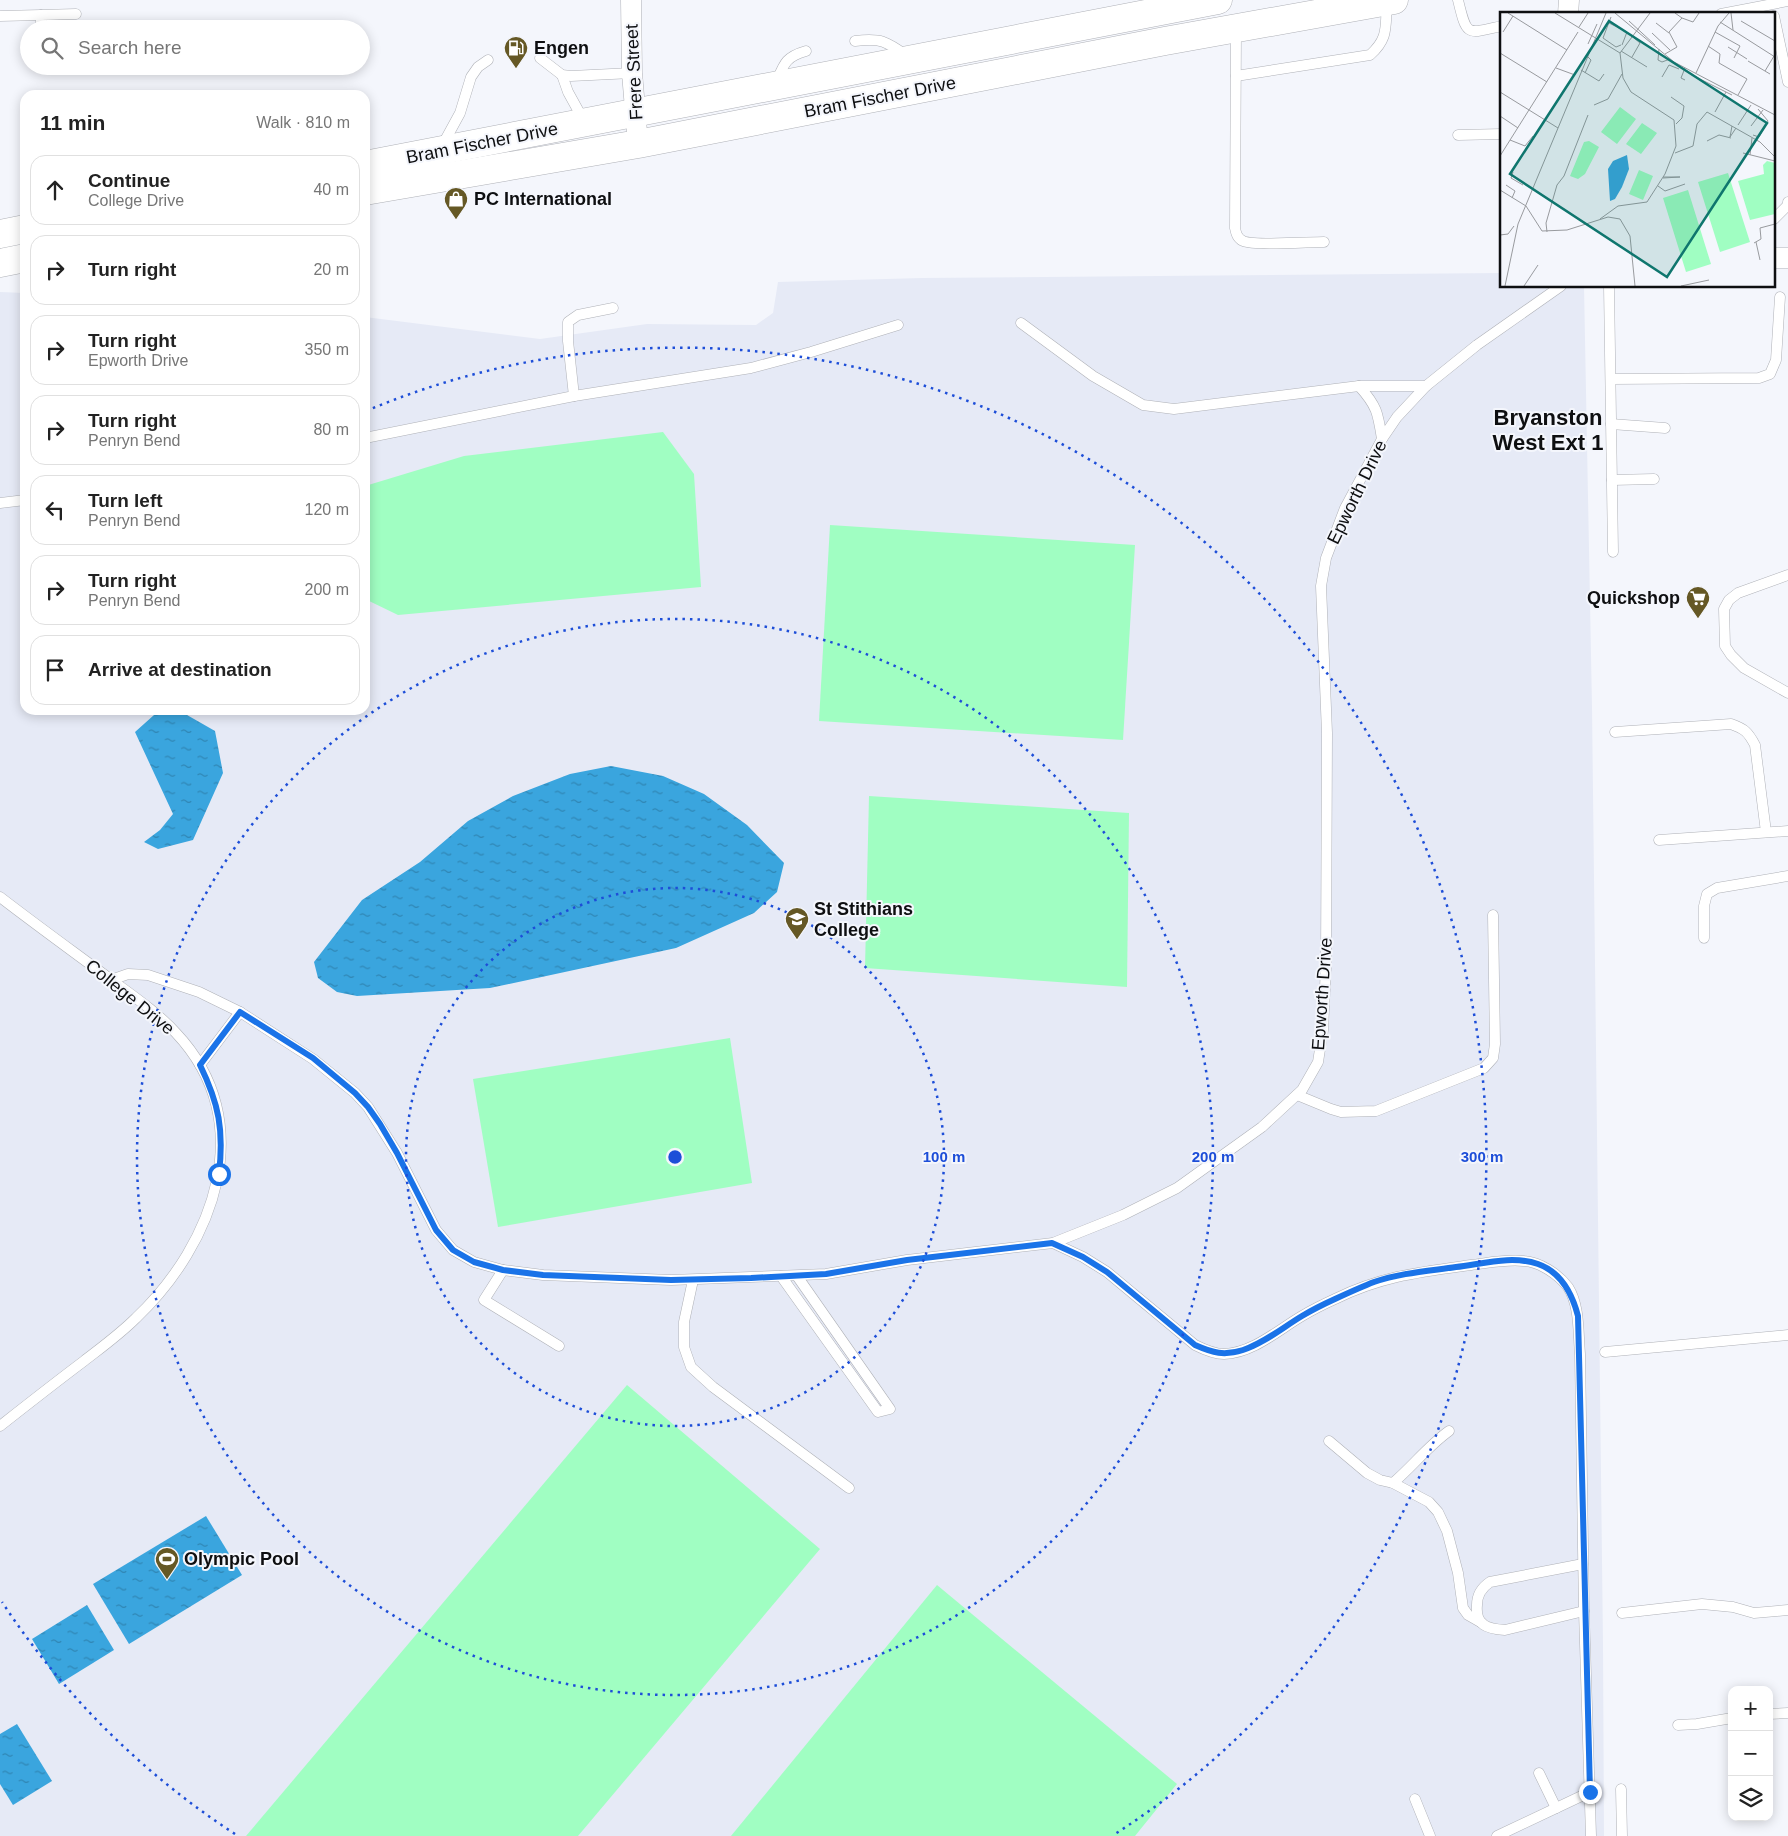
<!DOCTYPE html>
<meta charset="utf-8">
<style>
:root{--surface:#fff;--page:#f6f6f6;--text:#222;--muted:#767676;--line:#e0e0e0}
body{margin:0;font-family:Helvetica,sans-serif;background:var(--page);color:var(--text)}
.controls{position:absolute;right:15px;bottom:15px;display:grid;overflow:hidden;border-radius:10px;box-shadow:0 2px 12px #0003}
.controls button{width:45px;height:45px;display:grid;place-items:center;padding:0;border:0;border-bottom:1px solid var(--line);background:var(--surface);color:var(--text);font:25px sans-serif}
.stop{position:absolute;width:15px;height:15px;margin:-11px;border:4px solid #1a73e8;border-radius:50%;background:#fff}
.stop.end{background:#1a73e8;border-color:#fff;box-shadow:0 1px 5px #0008}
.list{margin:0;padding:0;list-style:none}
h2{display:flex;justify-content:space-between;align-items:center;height:65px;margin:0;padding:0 20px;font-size:21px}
h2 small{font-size:16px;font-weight:400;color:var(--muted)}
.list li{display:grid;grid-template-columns:32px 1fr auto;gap:15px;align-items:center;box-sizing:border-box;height:70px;margin:0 10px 10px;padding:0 10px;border:1px solid var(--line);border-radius:15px}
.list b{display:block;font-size:19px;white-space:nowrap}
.list p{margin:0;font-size:16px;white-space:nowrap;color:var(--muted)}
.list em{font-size:16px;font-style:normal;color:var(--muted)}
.icon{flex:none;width:28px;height:28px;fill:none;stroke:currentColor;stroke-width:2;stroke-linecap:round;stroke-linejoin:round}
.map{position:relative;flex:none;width:1788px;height:1836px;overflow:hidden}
.search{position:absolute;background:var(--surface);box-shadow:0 2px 12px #0003;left:20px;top:20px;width:350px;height:55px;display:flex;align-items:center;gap:12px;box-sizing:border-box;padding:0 18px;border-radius:28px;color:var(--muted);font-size:19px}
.panel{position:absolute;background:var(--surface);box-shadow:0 2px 12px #0003;left:20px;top:90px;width:350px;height:625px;border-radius:15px}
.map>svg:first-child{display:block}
.built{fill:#e6eaf6}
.pitch{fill:#a0fec2}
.water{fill:url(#water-ripples)}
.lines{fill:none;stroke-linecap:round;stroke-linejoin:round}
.service-casing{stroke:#afb1b7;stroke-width:11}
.minor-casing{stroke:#afb1b7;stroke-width:21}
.secondary-casing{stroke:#afb1b7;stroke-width:29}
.service{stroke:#fff;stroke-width:10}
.minor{stroke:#fff;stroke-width:20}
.secondary{stroke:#fff;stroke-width:28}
.route{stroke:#1a73e8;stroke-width:6}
.ring{fill:none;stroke:#1d4ed8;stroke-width:2.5;stroke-dasharray:2.5 5}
.labels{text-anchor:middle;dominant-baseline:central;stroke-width:4;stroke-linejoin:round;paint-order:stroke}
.poi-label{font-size:18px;font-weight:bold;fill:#0e0f11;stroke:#f4f6fc;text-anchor:start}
.street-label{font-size:18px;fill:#0e0f11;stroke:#f4f6fc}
.district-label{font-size:22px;font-weight:bold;fill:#0e0f11;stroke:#f4f6fc}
.inset-road{fill:none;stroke:#989a9e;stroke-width:1}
.view{fill:#0f766e;fill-opacity:0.15;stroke:#0f766e;stroke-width:2.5}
.inset-edge{fill:none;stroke:#0e0f11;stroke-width:2.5}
.centre{fill:#1d4ed8;stroke:#f4f6fc;stroke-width:2.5}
.ring-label{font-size:15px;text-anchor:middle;font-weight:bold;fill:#1d4ed8;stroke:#f4f6fc;stroke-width:4;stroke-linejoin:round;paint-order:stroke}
</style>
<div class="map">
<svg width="1788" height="1836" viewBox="0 0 1788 1836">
<defs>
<pattern id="water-ripples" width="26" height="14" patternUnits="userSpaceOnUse" patternTransform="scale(1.25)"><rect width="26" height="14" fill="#3aa5de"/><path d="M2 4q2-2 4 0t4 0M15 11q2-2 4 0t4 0" fill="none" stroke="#2f85b3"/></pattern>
</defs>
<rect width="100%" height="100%" fill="#f4f6fc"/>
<polygon class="built" points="1502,273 1502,286 1584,286 1592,707 1603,1645 1604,1836 0,1836 0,292 25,293 25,710 365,710 365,317 540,339 647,324 756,325 773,313 778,282 922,278"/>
<g class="pitch">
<polygon points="663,432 694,474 701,587 398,615 365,599 365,486 464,456"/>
<polygon points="830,525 1135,545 1123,740 819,721"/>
<polygon points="869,796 1129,813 1127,987 865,968"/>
<polygon points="730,1038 752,1183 498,1227 473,1079"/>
<polygon points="627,1385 820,1549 578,1836 246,1836"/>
<polygon points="937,1585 1177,1784 1135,1836 731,1836"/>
</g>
<g class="water">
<polygon points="154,715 187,715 215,731 223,773 193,840 158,849 144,842 160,830 173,814 135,732"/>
<polygon points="611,766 663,776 704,794 747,825 784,863 777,892 754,913 676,948 490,988 357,996 337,992 318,978 314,962 362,900 420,862 468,821 513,796 570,774"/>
<polygon points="206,1516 242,1575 129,1644 93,1584"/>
<polygon points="87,1605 114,1650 59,1684 32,1639"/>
<polygon points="17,1724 52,1781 13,1805 0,1784 0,1734"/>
</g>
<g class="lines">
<g class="service-casing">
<g id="service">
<path d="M 1458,0 C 1467,37 1466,34 1502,26"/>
<polyline points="1721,14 1788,1"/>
<polyline points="0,16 41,15"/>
<polyline points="1774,16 1788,82"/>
<polyline points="41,29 41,15 76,14"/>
<path d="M 1236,29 L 1235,228 C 1236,233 1237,238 1243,241 C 1255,246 1308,242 1324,242"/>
<path d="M 855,41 C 881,38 886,41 907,56"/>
<polyline points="540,58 562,75 571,76 632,73"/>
<polyline points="562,75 568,92 584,121"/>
<path d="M 1236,76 L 1370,55 C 1389,38 1385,27 1387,3"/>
<path d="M 776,83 C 784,64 785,57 806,51"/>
<polyline points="1458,135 1502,134"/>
<polyline points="442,146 460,113 471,77 478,67 488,60"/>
<polyline points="1774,219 1788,205 1788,202"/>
<polyline points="1609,286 1613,552"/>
<polyline points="1021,323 1093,376 1143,405 1174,409 1359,386 1426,386"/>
<polyline points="1611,379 1759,378 1770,374 1776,360 1780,297"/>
<path d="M 1359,386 C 1377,406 1378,413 1382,439"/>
<polyline points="574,396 568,341 568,322 578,315 613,308"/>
<polyline points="1611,424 1665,428"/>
<polyline points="365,438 574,396 751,368 811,352 898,325"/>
<polyline points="1612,480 1654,479"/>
<polyline points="0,503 25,500"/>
<polyline points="1788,575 1738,593 1729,600 1724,609 1725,646 1731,655 1744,668 1788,693"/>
<path d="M 1615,732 L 1731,724 C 1745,729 1748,732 1755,745 L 1766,832"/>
<polyline points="1659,840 1788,831"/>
<path d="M 0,897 C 35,924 71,950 106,976 C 130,994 156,1011 176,1033 C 260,1122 214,1244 136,1318 C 120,1334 102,1347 84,1361 C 56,1382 28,1404 0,1426"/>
<polyline points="1704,938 1704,906 1707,894 1717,888 1788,876"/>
<polyline points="111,980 128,974 148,975 199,992 240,1012 313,1059 355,1093 368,1107 397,1153 436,1230 453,1250 474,1262 503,1270 543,1275 671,1280 826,1274 907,1260 1053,1243 1123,1215 1177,1188 1262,1127 1302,1090 1318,1062 1323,1030 1326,966 1327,733 1321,586 1326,558 1345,508 1382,439 1397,417 1426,386 1477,345 1561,286"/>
<polyline points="200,1065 240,1012"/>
<polyline points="1297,1095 1331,1109 1341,1112 1376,1111 1484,1068 1493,1058 1495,1044 1493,915"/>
<path d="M 1053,1243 L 1083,1257 L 1107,1272 L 1195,1345 C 1205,1350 1214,1354 1224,1354 C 1253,1353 1278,1330 1302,1316 C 1312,1310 1324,1304 1335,1299 C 1382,1276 1420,1272 1471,1265 C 1488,1263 1506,1259 1524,1261 C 1540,1262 1558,1274 1568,1287 C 1580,1306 1578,1332 1580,1354 L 1584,1611 L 1591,1836"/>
<polyline points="503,1270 484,1300 559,1346"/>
<polyline points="781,1276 878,1412 890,1409 797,1276"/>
<polyline points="693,1280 684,1322 684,1347 691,1367 713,1387 849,1488"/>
<polyline points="1605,1352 1788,1335"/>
<polyline points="1329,1441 1367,1473 1380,1480 1393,1483 1429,1502 1438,1512 1447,1531 1458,1573 1463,1608 1468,1615 1482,1623"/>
<path d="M 1393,1483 C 1413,1466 1428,1446 1449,1431"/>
<path d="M 1583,1564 L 1490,1582 C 1481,1588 1477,1595 1477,1605 C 1475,1625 1487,1629 1505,1630 L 1584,1611"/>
<polyline points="1622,1613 1702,1604 1733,1607 1754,1613 1788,1610"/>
<polyline points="1769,1714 1788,1713"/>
<polyline points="1678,1725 1697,1724 1732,1718"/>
<polyline points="1539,1773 1556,1808"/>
<polyline points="1621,1789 1622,1836"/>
<polyline points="1415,1799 1430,1836"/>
<polyline points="1497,1836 1590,1792"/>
</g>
</g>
<g class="minor-casing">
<g id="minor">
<polyline points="631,0 632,73 638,144"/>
<polyline points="1568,14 1569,0"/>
<polyline points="1774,258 1788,258"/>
</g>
</g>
<g class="secondary-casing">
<g id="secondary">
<polyline points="365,165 1218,0"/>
<polyline points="365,191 638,144 1165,41 1394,0"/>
<polyline points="0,234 25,229"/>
<polyline points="0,263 25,258"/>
</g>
</g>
<use href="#service" class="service"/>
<use href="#minor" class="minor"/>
<use href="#secondary" class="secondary"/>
</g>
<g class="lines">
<path class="route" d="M 219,1174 C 224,1130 219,1104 200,1065 L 240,1012 L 313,1058 L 355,1093 L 368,1107 L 380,1124 L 397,1153 L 436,1230 L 453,1250 L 474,1262 L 503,1270 L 543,1275 L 671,1280 L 751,1278 L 826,1274 L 907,1260 L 1052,1243 L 1083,1257 L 1107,1272 L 1195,1345 C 1213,1353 1224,1356 1243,1350 C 1264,1343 1282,1328 1302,1316 C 1312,1310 1324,1304 1335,1299 C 1348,1293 1361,1287 1374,1282 C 1400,1273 1428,1271 1456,1267 C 1482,1264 1512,1255 1538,1264 C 1561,1272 1572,1293 1578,1316 L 1590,1792"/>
</g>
<g class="ring">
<circle cx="675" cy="1157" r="269"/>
<circle cx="675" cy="1157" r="538"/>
<path d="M235 1834A807 807 0 0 1 2 1602M366 411A807 807 0 0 1 1115 1834"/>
</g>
<defs>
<g id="fuel-pin" transform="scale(1.25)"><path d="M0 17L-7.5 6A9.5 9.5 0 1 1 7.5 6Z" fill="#655825" stroke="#f4f6fc"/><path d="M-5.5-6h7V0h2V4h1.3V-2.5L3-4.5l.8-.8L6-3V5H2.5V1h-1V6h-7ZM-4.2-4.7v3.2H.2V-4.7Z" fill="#fff"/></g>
<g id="shop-pin" transform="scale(1.25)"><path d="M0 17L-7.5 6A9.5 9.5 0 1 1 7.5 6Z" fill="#655825" stroke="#f4f6fc"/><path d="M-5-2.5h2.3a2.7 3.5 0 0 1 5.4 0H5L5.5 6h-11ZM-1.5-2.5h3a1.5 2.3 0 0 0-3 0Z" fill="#fff"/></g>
<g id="supermarket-pin" transform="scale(1.25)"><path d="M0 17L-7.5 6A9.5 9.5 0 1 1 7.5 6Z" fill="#655825" stroke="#f4f6fc"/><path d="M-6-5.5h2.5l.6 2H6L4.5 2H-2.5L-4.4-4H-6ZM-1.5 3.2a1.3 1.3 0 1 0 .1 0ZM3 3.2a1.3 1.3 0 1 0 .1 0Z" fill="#fff"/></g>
<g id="school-pin" transform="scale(1.25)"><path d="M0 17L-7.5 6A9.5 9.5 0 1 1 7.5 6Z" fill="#655825" stroke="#f4f6fc"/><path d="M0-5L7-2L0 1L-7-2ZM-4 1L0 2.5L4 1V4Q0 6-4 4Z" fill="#fff"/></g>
<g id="stadium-pin" transform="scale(1.25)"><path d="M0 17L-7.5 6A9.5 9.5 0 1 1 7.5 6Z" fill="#655825" stroke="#f4f6fc"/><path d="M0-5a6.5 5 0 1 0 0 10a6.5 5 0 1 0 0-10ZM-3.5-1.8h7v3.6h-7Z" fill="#fff"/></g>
</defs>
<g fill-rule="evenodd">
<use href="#fuel-pin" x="516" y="48"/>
<use href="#shop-pin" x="456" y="199"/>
<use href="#supermarket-pin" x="1698" y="598"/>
<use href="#school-pin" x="797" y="919"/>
<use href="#stadium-pin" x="167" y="1559"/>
</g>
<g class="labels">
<g class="poi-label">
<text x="534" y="48">Engen</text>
<text x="474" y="199">PC International</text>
<text x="1680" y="598" text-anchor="end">Quickshop</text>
<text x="814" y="909">St Stithians<tspan x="814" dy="21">College</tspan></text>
<text x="184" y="1559">Olympic Pool</text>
</g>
<g class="street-label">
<text transform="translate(634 72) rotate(-93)">Frere Street</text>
<text transform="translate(880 97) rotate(-11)">Bram Fischer Drive</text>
<text transform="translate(482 143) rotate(-11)">Bram Fischer Drive</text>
<text transform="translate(1357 492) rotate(-64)">Epworth Drive</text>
<text transform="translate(1322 994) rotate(-86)">Epworth Drive</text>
<text transform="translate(130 997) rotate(39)">College Drive</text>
</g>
<g class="district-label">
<text x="1548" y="417">Bryanston<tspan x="1548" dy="25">West Ext 1</tspan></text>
</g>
</g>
<g transform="translate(1500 12)">
<rect width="275" height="275" fill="#f4f6fc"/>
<path d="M 120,95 L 136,107 L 117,132 L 101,120 ZM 142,111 L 157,121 L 141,142 L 126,132 ZM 89,129 L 99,135 L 85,162 L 78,167 L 70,164 L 84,130 ZM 267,149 L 275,151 L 275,202 L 250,208 L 238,169 L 264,162 L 263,153 ZM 139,158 L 153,164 L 143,188 L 129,182 ZM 228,161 L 250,230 L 220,240 L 198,170 ZM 188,178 L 211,252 L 186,260 L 163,186 Z" fill="#a0fec2"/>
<path d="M 127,143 L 129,157 L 122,175 L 115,187 L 110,189 L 108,157 L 113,149 Z" fill="#3aa5de"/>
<path class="inset-road" d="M 8,1 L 67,38M 55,1 L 120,41M 115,1 L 174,50 L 275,103M 231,1 L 233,18M 111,5 L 103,26 L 116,35 L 121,33M 182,6 L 193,10 L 199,1M 129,9 L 155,33M 241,9 L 275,29M 220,10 L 275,45M 109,11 L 127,20 L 122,33M 156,11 L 169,21M 79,15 L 88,1M 3,20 L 13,4M 215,20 L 240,34 L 234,46M 152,21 L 170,38M 88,32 L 97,12M 208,34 L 220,42 L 219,51 L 247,67 L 238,83M 228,35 L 247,47M 159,37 L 158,48 L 162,50 L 170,47M 121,39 L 147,55M 0,41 L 47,70M 120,41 L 150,1M 165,42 L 177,35 L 169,20 L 182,6 L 175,1M 132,45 L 140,31 L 134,26M 248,49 L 270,62M 56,56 L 75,63M 81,58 L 99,69 L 104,62M 265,59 L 274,44M 85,61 L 91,48 L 87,44M 196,61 L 218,14 L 229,1M 162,65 L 169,53 L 179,57M 196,65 L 232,83M 185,68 L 181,66 L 185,56M 0,80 L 58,116M 171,85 L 184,94 L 182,106 L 176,112M 94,93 L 108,87 L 122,62M 215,100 L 226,80M 0,104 L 18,116M 238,113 L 251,93M 232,114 L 230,125 L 236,116M 251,114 L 263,98M 253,123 L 259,125 L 268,109 L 258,97M 10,128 L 25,134 L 33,124M 207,129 L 219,123 L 231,126M 175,141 L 193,134 L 197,112 L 207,100 L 260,130 L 275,145M 243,141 L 275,149M 250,143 L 252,126M 0,144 L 78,20M 13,160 L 11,166 L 23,173M 163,166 L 180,165 L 163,165M 6,173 L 15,179 L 12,186M 158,174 L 165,179 L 185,172M 0,178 L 26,194 L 42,219 L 67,218 L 108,205 L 120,207 L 130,224 L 135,274M 100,207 L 118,194 L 147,190 L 165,162 L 176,134 L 174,108 L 131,80 L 123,66 L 120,41M 47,220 L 46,211 L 57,173 L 64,164 L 88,103M 0,223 L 8,222 L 14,214M 256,230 L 260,248M 254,231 L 261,227 L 260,216 L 275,212M 5,274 L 18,212 L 106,1M 24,274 L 38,253M 181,274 L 209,268"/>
<path class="view" d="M 109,9 L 267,111 L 167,265 L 10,162 Z"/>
<rect width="275" height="275" class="inset-edge"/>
</g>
<circle cx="675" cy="1157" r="8" class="centre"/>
<g class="ring-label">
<text x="944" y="1162">100 m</text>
<text x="1213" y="1162">200 m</text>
<text x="1482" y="1162">300 m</text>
</g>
</svg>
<div class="controls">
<button>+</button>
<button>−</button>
<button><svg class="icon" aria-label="layers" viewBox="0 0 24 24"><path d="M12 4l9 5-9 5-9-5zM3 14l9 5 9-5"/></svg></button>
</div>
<div class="stop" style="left:219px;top:1174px"></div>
<div class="stop end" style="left:1590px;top:1792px"></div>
<div class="search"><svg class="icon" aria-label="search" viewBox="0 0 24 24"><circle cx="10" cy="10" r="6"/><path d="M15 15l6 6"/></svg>Search here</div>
<section class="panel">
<h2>11 min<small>Walk · 810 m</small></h2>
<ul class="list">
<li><svg class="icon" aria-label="ahead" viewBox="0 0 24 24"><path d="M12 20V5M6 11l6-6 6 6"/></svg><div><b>Continue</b><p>College Drive</p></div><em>40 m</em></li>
<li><svg class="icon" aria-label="right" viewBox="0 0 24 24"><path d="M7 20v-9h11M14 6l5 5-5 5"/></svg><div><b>Turn right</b></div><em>20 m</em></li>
<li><svg class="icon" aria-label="right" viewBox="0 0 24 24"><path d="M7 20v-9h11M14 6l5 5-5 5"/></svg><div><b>Turn right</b><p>Epworth Drive</p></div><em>350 m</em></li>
<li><svg class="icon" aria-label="right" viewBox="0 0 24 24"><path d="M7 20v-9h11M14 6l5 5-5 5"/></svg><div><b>Turn right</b><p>Penryn Bend</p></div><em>80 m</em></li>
<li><svg class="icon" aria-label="left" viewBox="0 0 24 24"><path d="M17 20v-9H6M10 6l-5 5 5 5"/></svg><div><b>Turn left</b><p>Penryn Bend</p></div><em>120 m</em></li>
<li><svg class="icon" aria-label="right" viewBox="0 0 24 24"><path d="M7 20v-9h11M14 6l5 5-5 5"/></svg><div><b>Turn right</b><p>Penryn Bend</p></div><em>200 m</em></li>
<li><svg class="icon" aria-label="arrive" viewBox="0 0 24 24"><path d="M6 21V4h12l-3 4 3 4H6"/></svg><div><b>Arrive at destination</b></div></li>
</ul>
</section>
</div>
